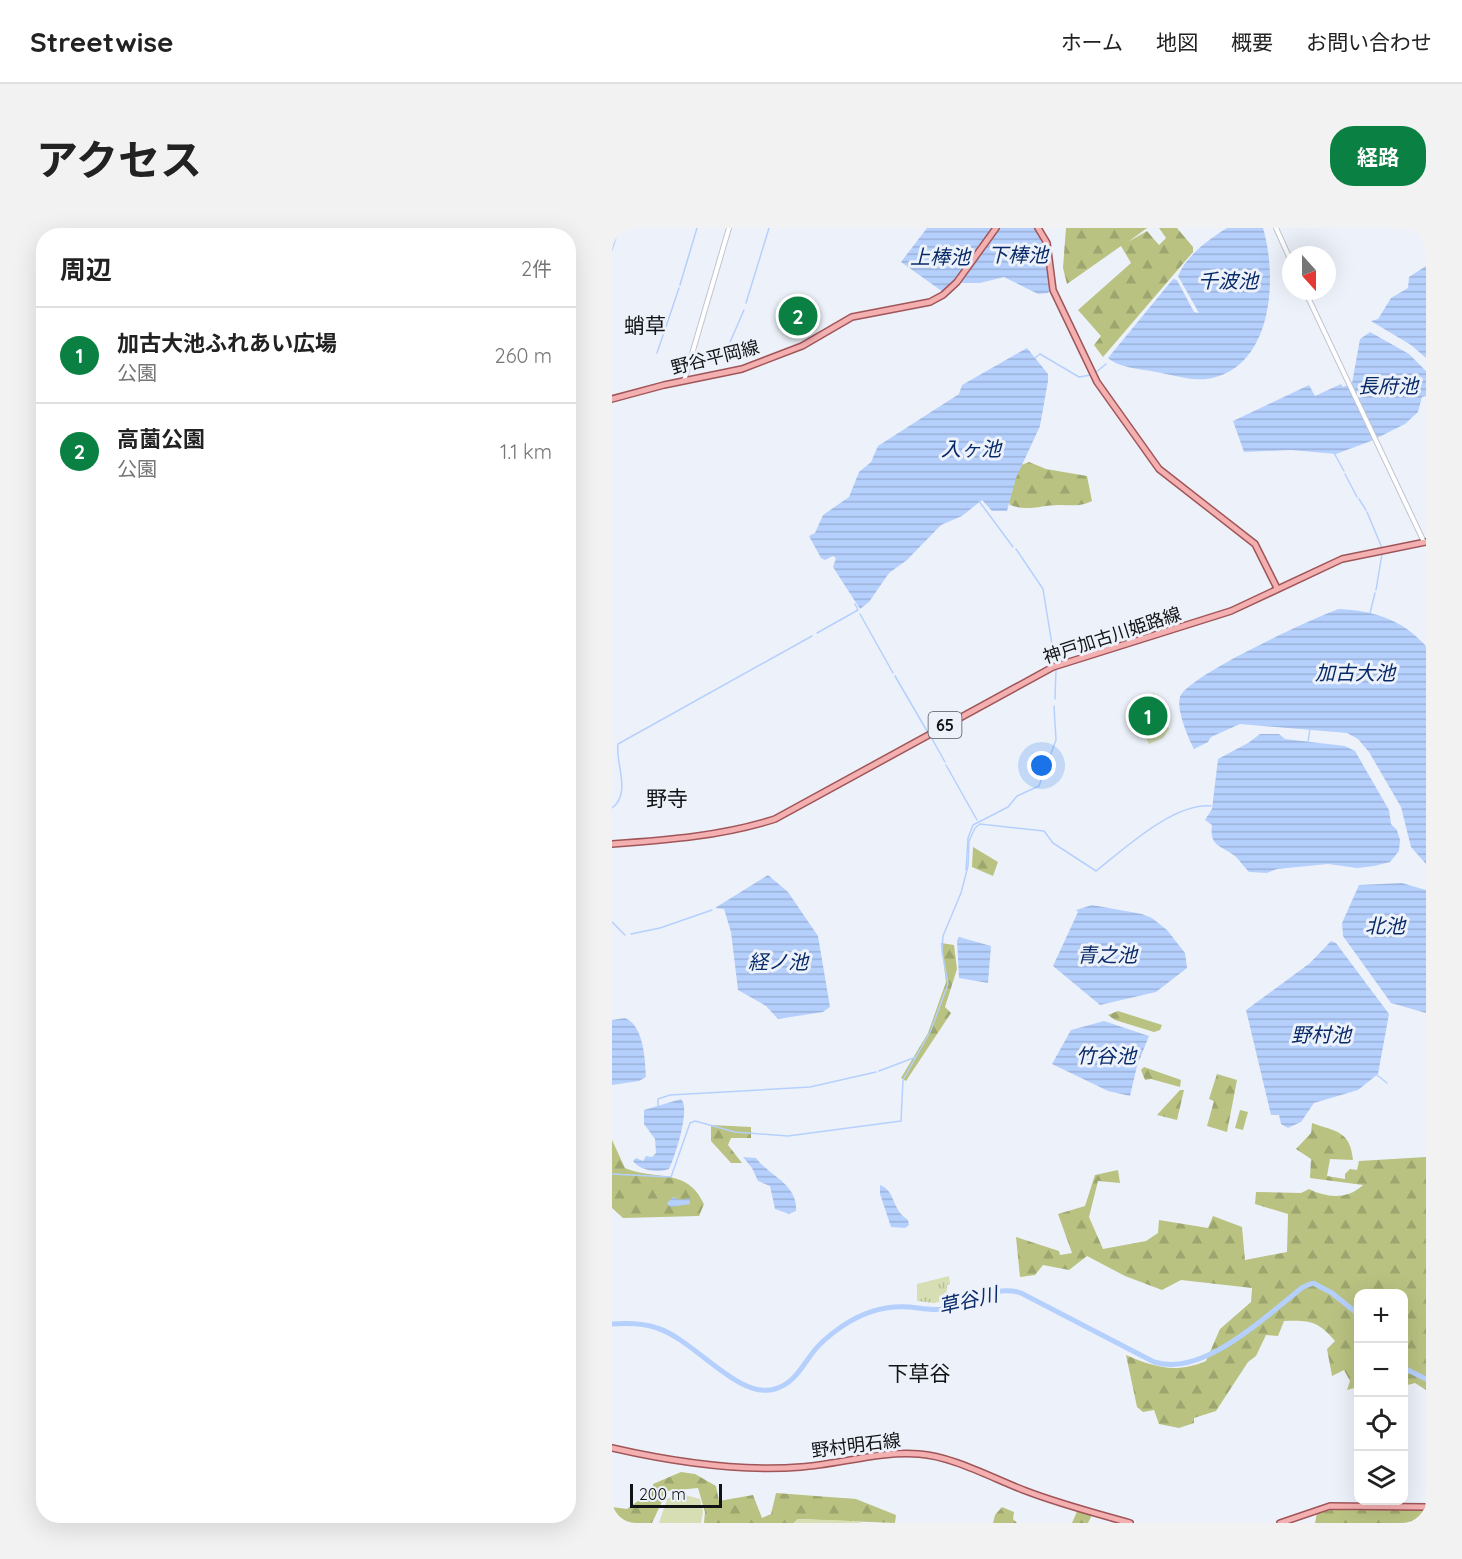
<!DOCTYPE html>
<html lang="ja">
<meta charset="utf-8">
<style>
:root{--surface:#fff;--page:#f2f2f2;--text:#222;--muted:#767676;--line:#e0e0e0;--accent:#0b8043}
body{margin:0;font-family:Quicksand,"Noto Sans JP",sans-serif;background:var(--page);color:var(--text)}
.controls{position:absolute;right:18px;bottom:18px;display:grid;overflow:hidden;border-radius:12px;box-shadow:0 6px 24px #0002}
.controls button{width:54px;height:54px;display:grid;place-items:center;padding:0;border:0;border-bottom:2px solid var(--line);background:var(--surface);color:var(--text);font:30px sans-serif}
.compass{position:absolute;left:670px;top:18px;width:54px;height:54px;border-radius:50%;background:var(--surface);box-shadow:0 6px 24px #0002;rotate:159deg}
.scale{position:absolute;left:18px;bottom:15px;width:92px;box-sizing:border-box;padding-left:6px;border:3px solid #111315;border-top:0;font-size:16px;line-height:21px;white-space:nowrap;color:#111315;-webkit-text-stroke:4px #edf2fa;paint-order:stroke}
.you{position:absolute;left:430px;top:538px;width:21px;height:21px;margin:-15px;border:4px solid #fff;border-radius:50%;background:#1a73e8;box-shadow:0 0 0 9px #1a73e833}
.badge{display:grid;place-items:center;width:39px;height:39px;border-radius:50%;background:var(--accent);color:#fff;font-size:20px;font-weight:700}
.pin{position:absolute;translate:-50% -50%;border:3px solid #fff;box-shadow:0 2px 6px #0006}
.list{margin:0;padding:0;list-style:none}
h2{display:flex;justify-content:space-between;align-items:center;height:78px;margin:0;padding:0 24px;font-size:26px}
h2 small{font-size:20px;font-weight:400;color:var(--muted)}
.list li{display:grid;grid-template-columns:39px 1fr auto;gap:18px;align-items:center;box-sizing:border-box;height:96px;padding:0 24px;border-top:2px solid var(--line)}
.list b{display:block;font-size:22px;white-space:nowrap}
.list p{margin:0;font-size:20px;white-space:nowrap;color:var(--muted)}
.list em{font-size:20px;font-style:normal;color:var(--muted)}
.icon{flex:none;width:33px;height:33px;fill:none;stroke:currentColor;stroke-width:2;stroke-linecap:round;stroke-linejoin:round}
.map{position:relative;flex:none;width:814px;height:1295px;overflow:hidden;border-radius:24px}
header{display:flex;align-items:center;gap:36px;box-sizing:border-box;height:84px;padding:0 30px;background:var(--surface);border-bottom:2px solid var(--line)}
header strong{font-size:28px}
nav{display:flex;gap:33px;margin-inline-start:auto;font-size:21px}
.intro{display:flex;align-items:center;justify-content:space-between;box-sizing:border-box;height:144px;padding:0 36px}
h1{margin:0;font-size:42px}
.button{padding:15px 27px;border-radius:24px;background:var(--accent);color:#fff;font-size:21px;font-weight:700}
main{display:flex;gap:36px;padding:0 36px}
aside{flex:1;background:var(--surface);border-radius:24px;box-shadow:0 6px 24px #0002}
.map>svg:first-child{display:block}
.forest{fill:url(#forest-firs)}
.park{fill:url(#park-tufts)}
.pitch{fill:#d7deb3}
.water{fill:url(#water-rules)}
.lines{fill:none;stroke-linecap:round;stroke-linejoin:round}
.stream{stroke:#b6d0fd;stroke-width:1.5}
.river{stroke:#b6d0fd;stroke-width:5}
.minor-casing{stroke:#c0c5cd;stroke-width:6}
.major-casing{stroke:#a05658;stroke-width:8}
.minor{stroke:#fff;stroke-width:4}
.major{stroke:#f4afb0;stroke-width:5}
.labels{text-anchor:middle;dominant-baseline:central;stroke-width:6;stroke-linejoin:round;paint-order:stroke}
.shield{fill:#edf2fa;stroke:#53565a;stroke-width:1.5}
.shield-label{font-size:16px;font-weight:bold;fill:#111315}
.street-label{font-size:18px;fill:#111315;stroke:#edf2fa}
.water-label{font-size:20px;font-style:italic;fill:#082a68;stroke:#edf2fa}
.quarter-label{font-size:21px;fill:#111315;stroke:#edf2fa}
</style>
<header>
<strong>Streetwise</strong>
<nav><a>ホーム</a><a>地図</a><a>概要</a><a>お問い合わせ</a></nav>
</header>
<div class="intro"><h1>アクセス</h1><a class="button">経路</a></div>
<main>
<aside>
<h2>周辺<small>2件</small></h2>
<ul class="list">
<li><span class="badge">1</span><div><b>加古大池ふれあい広場</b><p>公園</p></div><em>260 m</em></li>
<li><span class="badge">2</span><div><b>高薗公園</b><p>公園</p></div><em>1.1 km</em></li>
</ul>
</aside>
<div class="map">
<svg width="814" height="1295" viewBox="0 0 814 1295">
<defs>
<pattern id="forest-firs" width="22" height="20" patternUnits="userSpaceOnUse" patternTransform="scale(1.5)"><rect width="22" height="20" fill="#b9c281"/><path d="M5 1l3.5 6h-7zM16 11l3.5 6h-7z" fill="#9ea66f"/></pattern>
<pattern id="park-tufts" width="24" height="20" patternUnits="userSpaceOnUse" patternTransform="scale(1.5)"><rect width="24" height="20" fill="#d7deb3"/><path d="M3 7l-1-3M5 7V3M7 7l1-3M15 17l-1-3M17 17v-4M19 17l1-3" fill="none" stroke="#b8be99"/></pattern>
<pattern id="water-rules" width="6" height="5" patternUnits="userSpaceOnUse" patternTransform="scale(1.5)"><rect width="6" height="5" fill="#b6d0fd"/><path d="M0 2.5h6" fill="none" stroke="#9bb2d8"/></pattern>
</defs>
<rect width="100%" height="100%" fill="#edf2fa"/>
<g class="forest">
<polygon points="454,0 535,0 516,14 535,3 547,17 554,10 547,0 565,0 581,19 581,24 491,129 482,117 489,108 466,82 519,35 509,18 455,56 451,40"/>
<path d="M 417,234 L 434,241 L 475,248 L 480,273 C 467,279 461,277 447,277 C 427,277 419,284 398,277 L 393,260 L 407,238 Z"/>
<polygon points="361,619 386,634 381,648 360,639"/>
<polygon points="329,715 342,717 345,741 333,779 339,785 294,853 289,850 316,805 334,754"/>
<polygon points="506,783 550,797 548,802 542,804 503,792 496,787"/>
<polygon points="532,839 569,852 568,859 539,851 533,852 529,842"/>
<polygon points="605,846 625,852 615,904 595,898 602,873 597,871"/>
<polygon points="568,862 572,862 565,892 545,887"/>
<polygon points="628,882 636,884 631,902 623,900"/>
<path d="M 700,895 C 724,904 738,902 741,932 L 718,931 L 715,948 L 733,951 L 733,946 L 738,941 L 745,942 L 747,933 L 814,929 L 814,1162 L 803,1155 L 792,1158 L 792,1066 L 746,1066 L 746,1159 L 735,1162 L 738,1153 L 732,1142 L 720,1148 L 715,1121 L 723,1113 C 706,1093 698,1092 672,1093 L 666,1108 L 654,1107 L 644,1128 L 636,1134 L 604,1183 L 582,1190 L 582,1195 L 567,1200 L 547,1196 L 542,1182 L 531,1184 L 525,1179 L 514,1127 C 542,1139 564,1146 594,1133 L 608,1101 L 639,1074 L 640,1060 L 569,1052 L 550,1062 L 513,1048 L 475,1028 L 457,1042 L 431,1037 L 423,1047 L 408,1049 L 404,1009 L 447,1023 L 448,1027 L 460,1025 L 446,986 L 473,978 L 483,947 L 506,942 L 508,955 L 486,953 L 477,989 L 491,1021 L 534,1013 L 546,1005 L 547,992 L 596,1000 L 601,988 L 630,999 L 633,1032 L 675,1024 L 676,986 L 643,976 L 644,964 L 689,965 L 697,961 C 715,970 735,972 751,957 L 698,950 L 699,931 L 684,921 L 699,905 Z"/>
<polygon points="99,897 139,899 139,910 119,910 116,917 130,935 119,935 99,913"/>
<path d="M 0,912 L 13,940 C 44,953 75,939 92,976 L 87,988 L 11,990 L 0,980 Z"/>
<polygon points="69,1244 83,1246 104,1258 107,1273 141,1267 150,1290 159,1286 164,1265 244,1271 284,1287 283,1295 186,1291 182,1295 92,1295 93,1284 86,1260 55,1263 40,1295 0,1295 0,1279 15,1281 41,1262 41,1256"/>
<polygon points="737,1278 814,1281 814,1295 703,1295 705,1285"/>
<polygon points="390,1279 402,1284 401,1291 405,1295 381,1295 383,1287"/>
<polygon points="466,1281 480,1287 476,1295 460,1295"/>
</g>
<g class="park">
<polygon points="179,79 195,85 193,93 177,90"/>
<polygon points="542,465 557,501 551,510 537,516 532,506 525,503 516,480"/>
<polygon points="337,1048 338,1056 335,1057 334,1072 322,1075 305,1073 305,1056"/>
</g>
<g class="pitch">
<polygon points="66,1265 88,1271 91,1284 89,1295 47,1295 55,1271"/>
<polygon points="185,1291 243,1293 250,1295 183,1295"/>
</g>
<g class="water">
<polygon points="315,0 381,0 344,52 331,64 289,34"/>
<path d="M 386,0 L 424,0 C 435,19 436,39 439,61 L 436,65 L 426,66 L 392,49 L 368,55 L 347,55 Z"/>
<path d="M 615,0 L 651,0 C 665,47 662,132 604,149 C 586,155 567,148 549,145 C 533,141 509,141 496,130 L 561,51 L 565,52 L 582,84 L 587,85 L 566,48 C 574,28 597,11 615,0 Z"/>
<polygon points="814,38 814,130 799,117 759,93 766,91 779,70 796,60 797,49"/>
<polygon points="758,104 797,126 814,143 814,168 810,169 806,184 793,196 759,213 724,226 679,222 632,224 621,193 697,157 703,168 729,156 731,159 740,155 748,111"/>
<polygon points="415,120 436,146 436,153 428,198 404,250 395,283 380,283 370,272 350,288 329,297 295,332 277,345 257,374 248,381 221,339 224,330 221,328 213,332 209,330 197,308 203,305 211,287 237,269 247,244 259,234 266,218 347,166 350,157"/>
<path d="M 727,381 C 763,383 789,391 814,418 L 814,636 L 799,619 L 789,579 L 757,524 L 746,511 L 735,505 L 628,496 L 599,509 L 596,514 L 582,521 C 576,510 564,481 568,469 C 575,448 701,390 727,381 Z"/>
<path d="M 648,506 L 667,506 L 673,511 L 733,518 L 743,523 L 777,582 L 779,596 L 785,602 L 788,612 L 787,623 L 778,634 L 762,638 L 745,640 L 716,636 L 665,641 L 655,645 L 637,644 C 632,639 628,633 624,629 C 610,617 597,620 600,597 L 593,592 L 600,581 L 606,531 L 636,515 Z"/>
<polygon points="156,647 176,664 206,708 218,779 211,784 166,791 154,778 126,762 119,704 112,681 103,680"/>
<polygon points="790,655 814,662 814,785 779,775 731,708 730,695 747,657"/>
<polygon points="480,677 530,686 540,690 555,702 573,725 575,740 544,764 488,777 441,738 466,684 464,682"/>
<polygon points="347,709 379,718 376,755 347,750 345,712"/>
<polygon points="719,713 724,715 777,786 766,846 746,862 702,875 689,894 676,900 669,896 667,887 659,887 634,782 698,735"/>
<path d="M 13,790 C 32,798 33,831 34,849 L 27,853 L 0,857 L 0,792 Z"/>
<polygon points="492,793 537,808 525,838 518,868 496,863 440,836 459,802"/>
<path d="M 69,871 C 79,880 63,929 57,941 C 45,945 29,943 21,933 L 24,930 L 31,933 L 34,928 L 40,929 L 44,925 L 43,911 L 32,896 L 32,882 Z"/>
<path d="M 131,929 L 144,930 C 156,947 186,956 184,983 L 177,986 L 163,981 L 158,958 L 146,953 L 140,940 Z"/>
<path d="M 268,957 C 284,963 279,981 296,992 L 297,997 L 293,1000 L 279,999 L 268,966 Z"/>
<polygon points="61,969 69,972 77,970 78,976 58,979 55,975"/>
</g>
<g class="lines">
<g class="stream">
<polyline points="0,22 7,0"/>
<polyline points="68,57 85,0"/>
<polyline points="134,75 157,0"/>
<polyline points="121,124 115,121 132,82"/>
<polyline points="45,125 67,60"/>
<polyline points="423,130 428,126 467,149 479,147"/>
<polyline points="483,145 494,136"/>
<polyline points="722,225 732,243"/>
<polyline points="733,246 745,269"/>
<polyline points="747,271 754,282"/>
<polyline points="367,273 401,319"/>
<polyline points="755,284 770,320"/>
<polyline points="404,321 431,361 443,435"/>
<polyline points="764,362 770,326"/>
<polyline points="758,385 763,365"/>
<polyline points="248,386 281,445"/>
<polyline points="205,405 246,382 243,376"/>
<polyline points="283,448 315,503"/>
<polyline points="443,471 444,441"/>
<polyline points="319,509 333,534"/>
<polyline points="696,514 698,501"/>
<polyline points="334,537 365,592"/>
<path d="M 0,580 C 20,565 3,535 6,516 L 200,408"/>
<polyline points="354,642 356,610 361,597 396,579 405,568 427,558 444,512 442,478"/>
<polyline points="0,694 13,707"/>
<polyline points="19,706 48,700 100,682"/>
<polyline points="267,843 304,829"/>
<polyline points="765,847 775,855"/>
<polyline points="46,878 46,871 58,867 198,859 264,844"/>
<path d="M 0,946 L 59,949 L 78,895 L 83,893 L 123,904 L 176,908 L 289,893 L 291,852 L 319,802 L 336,756 L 330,723 L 331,708 L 349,665 L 356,638 L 357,613 L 363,600 L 368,596 L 432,603 L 441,615 L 484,643 C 512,621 561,575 599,578"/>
</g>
<g class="river">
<path d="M 0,1096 C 15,1095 31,1095 45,1100 C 83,1112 126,1172 163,1161 C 183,1155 190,1138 202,1123 C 209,1114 219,1106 229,1099 C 249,1085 273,1077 298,1079 C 308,1080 320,1083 330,1081 C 354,1076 384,1056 409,1065 L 542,1134 C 591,1150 655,1087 691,1059 L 701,1055 L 720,1065 L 746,1086"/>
<polyline points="792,1140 814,1151"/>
</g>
<g class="minor-casing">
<g id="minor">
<polyline points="664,0 679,33"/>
<polyline points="693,63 812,314"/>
<polyline points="72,153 117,0"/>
</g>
</g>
<g class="major-casing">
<g id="major">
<polyline points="426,0 435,15 441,62 485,154 547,241 643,316 665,360"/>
<polyline points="0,171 52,157 130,141 190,118 240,89 318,74 331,67 345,54 384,0"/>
<path d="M 0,616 C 55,612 110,608 163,591 L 441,439 L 619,383 L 730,331 L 814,314"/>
<path d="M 0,1220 C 61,1234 126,1244 189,1239 C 228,1236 268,1223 307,1226 C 340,1228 382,1251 414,1263 C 448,1276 483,1285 518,1295"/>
<polyline points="668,1295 718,1278 814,1279"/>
</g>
</g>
<use href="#minor" class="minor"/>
<use href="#major" class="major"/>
</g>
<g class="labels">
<rect class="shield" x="316.5" y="484" width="33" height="26" rx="4.5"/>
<g class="shield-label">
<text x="333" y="497">65</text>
</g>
<g class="street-label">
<text transform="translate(103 129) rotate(-14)">野谷平岡線</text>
<text transform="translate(500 407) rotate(-18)">神戸加古川姫路線</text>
<text transform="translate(244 1217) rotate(-7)">野村明石線</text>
</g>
<g class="water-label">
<text x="406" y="26">下棒池</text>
<text x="328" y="28">上棒池</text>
<text x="616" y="52">千波池</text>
<text x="776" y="157">長府池</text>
<text x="359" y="220">入ヶ池</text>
<text x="743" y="444">加古大池</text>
<text x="773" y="697">北池</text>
<text x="495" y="726">青之池</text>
<text x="166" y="733">経ノ池</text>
<text x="709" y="806">野村池</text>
<text x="494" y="827">竹谷池</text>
<text transform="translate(356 1072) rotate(-13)">草谷川</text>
</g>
<g class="quarter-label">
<text x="33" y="97">蛸草</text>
<text x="55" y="570">野寺</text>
<text x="307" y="1145">下草谷</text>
</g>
</g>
</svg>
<div class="controls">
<button>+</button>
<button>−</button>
<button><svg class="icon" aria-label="locate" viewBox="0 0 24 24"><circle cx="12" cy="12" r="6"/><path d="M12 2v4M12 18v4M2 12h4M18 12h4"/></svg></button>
<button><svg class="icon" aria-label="layers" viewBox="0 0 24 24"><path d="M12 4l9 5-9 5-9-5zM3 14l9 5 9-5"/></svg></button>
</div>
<svg class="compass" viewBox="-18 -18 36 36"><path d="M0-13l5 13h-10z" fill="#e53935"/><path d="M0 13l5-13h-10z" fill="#767676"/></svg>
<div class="scale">200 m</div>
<div class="you"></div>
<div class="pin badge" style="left:536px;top:488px">1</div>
<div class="pin badge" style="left:186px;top:88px">2</div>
</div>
</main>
